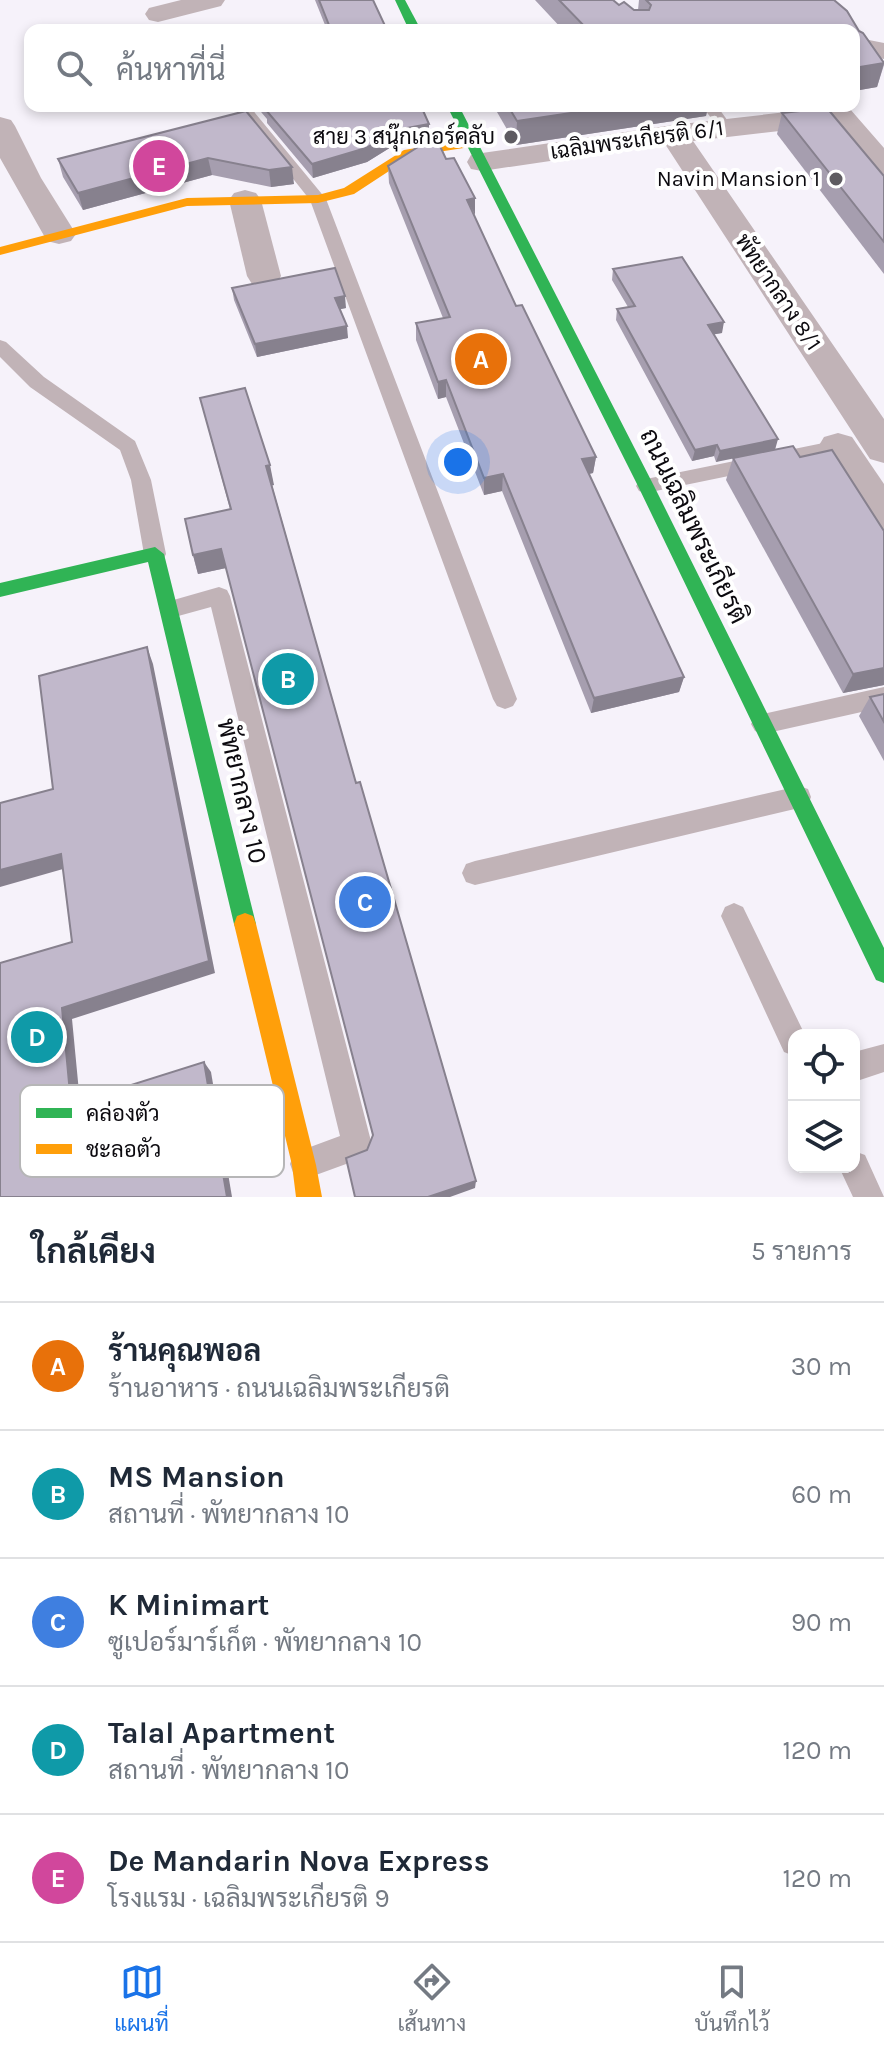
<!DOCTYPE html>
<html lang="th">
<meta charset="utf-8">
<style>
:root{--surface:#fff;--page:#f2f2f3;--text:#1f2937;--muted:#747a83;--line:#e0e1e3;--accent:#1a73e8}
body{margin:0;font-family:Karla,Sarabun,sans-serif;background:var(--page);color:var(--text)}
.controls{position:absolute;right:24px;bottom:24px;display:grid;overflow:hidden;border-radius:16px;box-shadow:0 4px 12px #0003}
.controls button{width:72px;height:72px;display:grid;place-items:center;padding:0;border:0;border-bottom:2px solid var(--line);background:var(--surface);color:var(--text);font:40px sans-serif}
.you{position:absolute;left:458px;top:462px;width:28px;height:28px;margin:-20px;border:6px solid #fff;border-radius:50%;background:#1a73e8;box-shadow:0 0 0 12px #1a73e833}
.badge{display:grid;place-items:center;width:52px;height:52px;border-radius:50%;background:var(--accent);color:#fff;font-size:26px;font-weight:700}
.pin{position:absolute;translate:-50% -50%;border:4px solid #fff;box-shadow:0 2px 8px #0006}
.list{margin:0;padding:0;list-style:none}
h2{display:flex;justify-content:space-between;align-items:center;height:104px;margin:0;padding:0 32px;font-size:34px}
h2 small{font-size:26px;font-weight:400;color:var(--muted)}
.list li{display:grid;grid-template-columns:52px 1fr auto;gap:24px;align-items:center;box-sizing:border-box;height:128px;padding:0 32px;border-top:2px solid var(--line)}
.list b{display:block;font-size:30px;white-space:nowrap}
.list p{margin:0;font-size:26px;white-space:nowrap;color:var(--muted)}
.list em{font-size:26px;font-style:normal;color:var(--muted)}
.icon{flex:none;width:44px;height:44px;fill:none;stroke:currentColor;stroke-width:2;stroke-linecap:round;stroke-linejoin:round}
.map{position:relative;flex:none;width:884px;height:1197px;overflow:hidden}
.search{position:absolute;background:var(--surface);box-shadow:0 4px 12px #0003;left:24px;right:24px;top:24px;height:88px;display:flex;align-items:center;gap:20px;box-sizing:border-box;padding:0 28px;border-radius:16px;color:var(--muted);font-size:30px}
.sheet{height:744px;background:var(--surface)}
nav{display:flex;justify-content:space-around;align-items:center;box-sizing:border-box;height:112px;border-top:2px solid var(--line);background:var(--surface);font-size:22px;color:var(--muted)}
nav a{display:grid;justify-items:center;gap:4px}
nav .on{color:var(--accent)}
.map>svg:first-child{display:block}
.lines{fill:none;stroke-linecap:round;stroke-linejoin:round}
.lane{fill:#c1b3b7;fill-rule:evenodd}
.street{fill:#c1b3b7;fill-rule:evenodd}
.fast{fill:#30b455;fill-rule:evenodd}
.slow{fill:#ff9f0a;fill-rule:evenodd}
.wall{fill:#a69eaf}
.shaded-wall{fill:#87818e}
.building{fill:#c1b8cb;stroke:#87818e;stroke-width:2}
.poi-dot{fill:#5e5b61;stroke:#fff;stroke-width:3}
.labels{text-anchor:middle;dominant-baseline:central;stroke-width:8;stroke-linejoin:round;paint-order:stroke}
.far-poi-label{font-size:22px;fill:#0c0a0f;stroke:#fff;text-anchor:end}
.far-street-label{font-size:22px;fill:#0c0a0f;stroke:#fff}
.street-label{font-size:26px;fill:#0c0a0f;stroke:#fff}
.key{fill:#fff;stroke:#b6b6b7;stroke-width:2}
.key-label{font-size:22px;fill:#0c0a0f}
</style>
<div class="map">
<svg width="884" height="1197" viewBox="0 0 884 1197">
<rect width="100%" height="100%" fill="#f6f2fa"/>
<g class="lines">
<g class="lane">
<polygon points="702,106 717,106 733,128 731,131 721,131"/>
<polygon points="246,107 251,108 326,199 517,699 513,706 505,709 497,706 493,699 310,200 239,111"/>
<polygon points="0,340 6,342 44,377 135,441 151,480 166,554 163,560 155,562 147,560 144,554 131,480 120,450 30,387 0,357"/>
<polygon points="838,440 848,447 845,452 646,493 639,491 636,486 639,481 646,479"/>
<polygon points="219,587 227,590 230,596 372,1145 368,1156 305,1179 294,1175 290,1164 294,1153 340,1136 211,607 171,618 163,615 160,609 163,603"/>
<polygon points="884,687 884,707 763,734 755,731 751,724 755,717 763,714"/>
<polygon points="799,786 808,789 811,797 808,805 799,808 475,885 466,882 462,873 466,864 475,861"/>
<polygon points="734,903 743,907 805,1035 794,1035 794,1056 784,1052 721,916 725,907"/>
<polygon points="884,1044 884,1072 854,1082 854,1052"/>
<polygon points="854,1151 865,1155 884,1197 853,1197 839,1167 854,1167"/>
</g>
<g class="street">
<polygon points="181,0 225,0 221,6 158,22 149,20 145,14 149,8"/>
<polygon points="854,37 884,43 884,59 854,53"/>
<polygon points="840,106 850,109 884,148 884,177 873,175 832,125 693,141 884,419 884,463 870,459 665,144 482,171 471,169 467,162 471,155 482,153 673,125"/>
<polygon points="0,117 11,120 15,126 41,178 76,234 71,241 59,244 47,241 0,158"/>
<polygon points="245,190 256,193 261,200 281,276 276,284 264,287 252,284 247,276 229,200 234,193"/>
<polygon points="838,433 852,437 884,484 884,532 869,527 818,447 824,437"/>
</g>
<g class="fast">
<polygon points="395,0 405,0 421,30 409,30"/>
<polygon points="447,106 459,106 654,486 884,948 884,983 876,980 638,486"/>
<polygon points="155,547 164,554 256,924 253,932 245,935 237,932 234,924 148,562 0,597 0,583"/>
</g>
<g class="slow">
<polygon points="466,140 470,141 470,147 412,156 354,194 318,203 187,206 0,255 0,247 187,198 318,195 344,188 404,150"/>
<polygon points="245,913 253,916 256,924 316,1165 322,1197 296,1197 292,1165 234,924 237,916"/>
</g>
</g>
<g class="wall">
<polygon points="315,0 373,0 387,30 327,30"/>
<polygon points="535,0 613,0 619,5 624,2 634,10 638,10 639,0 834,0 847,11 859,31 863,33 884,62 884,65 877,87 854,91 854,30 563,30"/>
<polygon points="256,106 421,106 429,124 429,138 396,144 367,162 313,178 267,123 267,119"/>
<polygon points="497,106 708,106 706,116 516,145 497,112"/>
<polygon points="720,106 753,106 725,112"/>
<polygon points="246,111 294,184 271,187 212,175 83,210 63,177 58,159"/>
<polygon points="782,113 884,176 884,274 777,134"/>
<polygon points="388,166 516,306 596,457 593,473 589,474 684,677 679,692 591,713 502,491 484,495 446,397 438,399 416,340 416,323 443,318 389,183"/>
<polygon points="613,269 722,333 713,334 778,439 716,462 714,456 692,461 616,320 617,309 628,307 612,280"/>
<polygon points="232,288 346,308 340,309 348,338 257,357 234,300"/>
<polygon points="200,398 274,485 272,485 356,783 475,1188 367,1150 373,1136 226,568 198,574 193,555 230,509"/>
<polygon points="800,457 884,685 843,693 726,480 733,458"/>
<polygon points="884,694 884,761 859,716 870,697"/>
</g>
<g class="shaded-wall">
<polygon points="884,63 877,87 854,91 854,68"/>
<polygon points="618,106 708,106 706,116 516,145 517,121"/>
<polygon points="726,106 753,106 725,112"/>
<polygon points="761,106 803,106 803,107 760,112"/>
<polygon points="429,124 429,138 396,144 367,162 313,178 312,164 396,130"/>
<polygon points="208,158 212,175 83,210 78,193"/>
<polygon points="292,167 294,184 271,187 269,170"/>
<polygon points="475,198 475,215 467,200"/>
<polygon points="345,296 346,308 336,310 335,298"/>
<polygon points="724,322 722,333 705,336 708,325"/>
<polygon points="347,326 348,338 257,357 255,344"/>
<polygon points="446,380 446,397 438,399 438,382"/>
<polygon points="778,439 775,450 716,462 720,451"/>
<polygon points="717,445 714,456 692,461 695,450"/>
<polygon points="596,457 593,473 579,476 582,459"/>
<polygon points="270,465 274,485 270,486 266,466"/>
<polygon points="503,474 502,491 484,495 484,478"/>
<polygon points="221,549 226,568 198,574 193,555"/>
<polygon points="147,647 153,664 215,973 72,1019 81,1113 71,1104 62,1008"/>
<polygon points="884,668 884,685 843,693 853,674"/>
<polygon points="684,677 679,692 591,713 594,698"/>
<polygon points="61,854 70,867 0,887 0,870"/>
<polygon points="204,1062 211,1072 232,1197 227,1197"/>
<polygon points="476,1181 475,1188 450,1197 428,1197"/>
</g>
<g class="building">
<polygon points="319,0 373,0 387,30 331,30"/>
<polygon points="559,0 613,0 619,5 624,2 634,10 649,10 651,5 646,0 834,0 847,11 859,31 863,33 884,63 854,68 854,30 588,30"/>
<polygon points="266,106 421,106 429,124 396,130 366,148 312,164 265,109 268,108"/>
<polygon points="508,106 618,106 517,121"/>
<polygon points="827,108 884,176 884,242 782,113"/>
<polygon points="246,111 292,167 269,170 208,158 78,193 58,159"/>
<polygon points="439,144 446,159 454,158 475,198 467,200 516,306 522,305 596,457 582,459 684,677 594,698 503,474 484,478 446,380 438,382 416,323 450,317 388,166 418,147"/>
<polygon points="682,257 724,322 708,325 778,439 720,451 717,445 695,450 617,309 635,306 613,269"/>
<polygon points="335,268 345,296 335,298 347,326 255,344 232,288"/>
<polygon points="245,388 270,465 266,466 356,783 360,782 476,1181 428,1197 355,1197 346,1158 367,1150 373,1135 221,549 193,555 185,519 231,509 200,398"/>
<polygon points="793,446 800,457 832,450 884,531 884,668 853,674 733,458"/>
<polygon points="147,647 209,961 62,1008 71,1104 204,1062 227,1197 0,1197 0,963 72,942 61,854 0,870 0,803 53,789 39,676"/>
<polygon points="884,694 884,722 870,697"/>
</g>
<g class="poi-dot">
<circle cx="511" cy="137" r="8"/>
<circle cx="836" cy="179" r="8"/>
</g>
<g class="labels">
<g class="far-poi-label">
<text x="495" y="137">สาย 3 สนุ๊กเกอร์คลับ</text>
<text x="820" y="179">Navin Mansion 1</text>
</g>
<g class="far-street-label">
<text transform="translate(637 140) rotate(-8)">เฉลิมพระเกียรติ 6/1</text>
<text transform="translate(778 292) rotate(56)">พัทยากลาง 8/1</text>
</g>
<g class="street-label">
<text transform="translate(694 526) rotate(64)">ถนนเฉลิมพระเกียรติ</text>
<text transform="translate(242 791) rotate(77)">พัทยากลาง 10</text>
</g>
</g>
<rect x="20" y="1085" width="264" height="92" rx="12" class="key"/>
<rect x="36" y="1108" width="36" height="10" fill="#30b455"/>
<rect x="36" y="1144" width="36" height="10" fill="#ff9f0a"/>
<g class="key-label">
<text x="86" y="1121">คล่องตัว</text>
<text x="86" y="1157">ชะลอตัว</text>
</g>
</svg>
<div class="controls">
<button><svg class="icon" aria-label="locate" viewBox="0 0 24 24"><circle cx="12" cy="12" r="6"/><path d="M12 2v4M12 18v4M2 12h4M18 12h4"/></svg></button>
<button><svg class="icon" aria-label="layers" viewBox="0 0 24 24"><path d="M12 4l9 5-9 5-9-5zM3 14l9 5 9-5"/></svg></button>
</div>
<div class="you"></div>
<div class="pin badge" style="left:481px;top:359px;background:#e8710a">A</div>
<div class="pin badge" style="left:288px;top:679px;background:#0f9aa8">B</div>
<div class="pin badge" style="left:365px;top:902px;background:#3f7fe0">C</div>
<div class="pin badge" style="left:37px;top:1037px;background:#0f9aa8">D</div>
<div class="pin badge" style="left:159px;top:166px;background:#d1479c">E</div>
<div class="search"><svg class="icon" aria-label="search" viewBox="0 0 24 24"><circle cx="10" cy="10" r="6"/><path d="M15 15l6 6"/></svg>ค้นหาที่นี่</div>
</div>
<section class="sheet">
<h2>ใกล้เคียง<small>5 รายการ</small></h2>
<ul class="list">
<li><span class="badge" style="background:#e8710a">A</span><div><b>ร้านคุณพอล</b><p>ร้านอาหาร · ถนนเฉลิมพระเกียรติ</p></div><em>30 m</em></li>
<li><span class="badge" style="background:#0f9aa8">B</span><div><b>MS Mansion</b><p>สถานที่ · พัทยากลาง 10</p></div><em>60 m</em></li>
<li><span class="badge" style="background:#3f7fe0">C</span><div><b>K Minimart</b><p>ซูเปอร์มาร์เก็ต · พัทยากลาง 10</p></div><em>90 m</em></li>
<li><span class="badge" style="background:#0f9aa8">D</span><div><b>Talal Apartment</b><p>สถานที่ · พัทยากลาง 10</p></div><em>120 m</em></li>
<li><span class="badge" style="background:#d1479c">E</span><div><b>De Mandarin Nova Express</b><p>โรงแรม · เฉลิมพระเกียรติ 9</p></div><em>120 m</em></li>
</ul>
</section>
<nav>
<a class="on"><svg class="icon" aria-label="map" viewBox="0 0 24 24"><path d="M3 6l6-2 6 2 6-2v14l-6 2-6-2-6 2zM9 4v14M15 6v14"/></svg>แผนที่</a>
<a><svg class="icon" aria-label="directions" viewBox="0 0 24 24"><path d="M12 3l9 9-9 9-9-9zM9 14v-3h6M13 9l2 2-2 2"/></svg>เส้นทาง</a>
<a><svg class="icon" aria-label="saved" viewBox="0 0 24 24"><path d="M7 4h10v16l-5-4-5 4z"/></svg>บันทึกไว้</a>
</nav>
